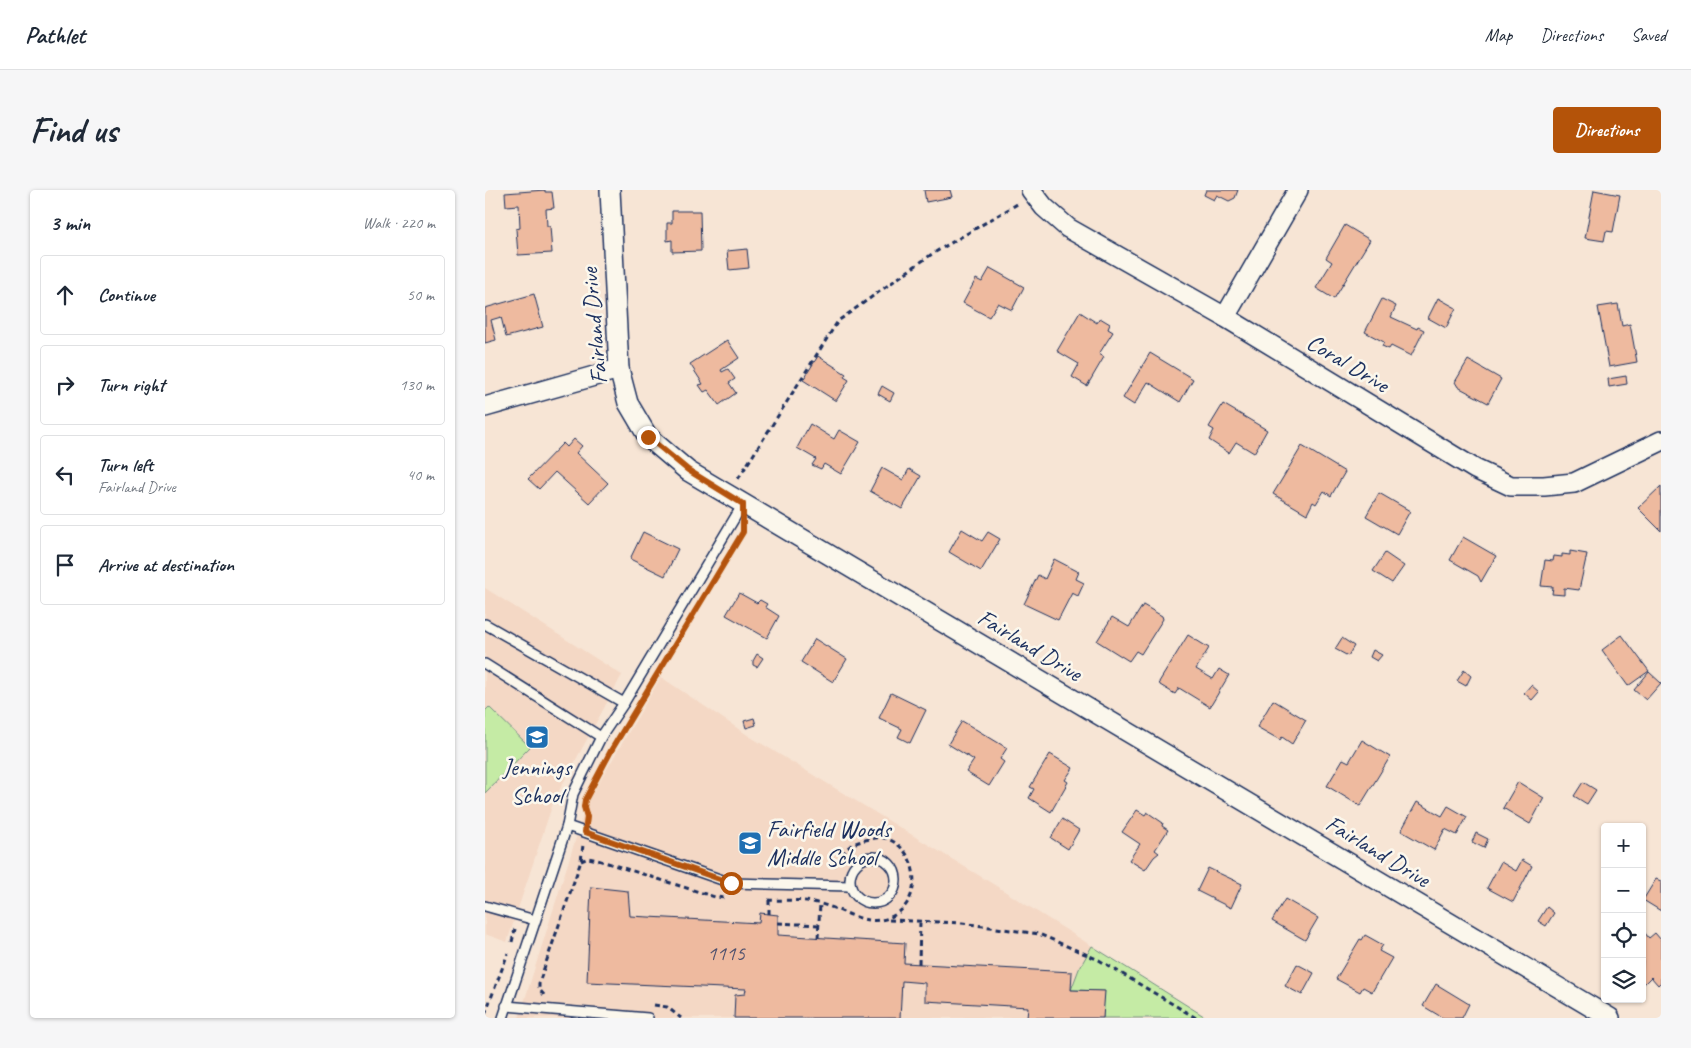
<!DOCTYPE html>
<meta charset="utf-8">
<style>
:root{--surface:#fff;--page:#f6f6f7;--text:#1f2937;--muted:#747a83;--line:#e0e1e3;--accent:#b45309}
body{margin:0;font-family:Caveat,sans-serif;background:var(--page);color:var(--text)}
.controls{position:absolute;right:15px;bottom:15px;display:grid;overflow:hidden;border-radius:5px;box-shadow:0 1px 4px #0004}
.controls button{width:45px;height:45px;display:grid;place-items:center;padding:0;border:0;border-bottom:1px solid var(--line);background:var(--surface);color:var(--text);font:25px sans-serif}
.stop{position:absolute;width:15px;height:15px;margin:-11px;border:4px solid #b45309;border-radius:50%;background:#fff}
.stop.end{background:#b45309;border-color:#fff;box-shadow:0 1px 5px #0008}
.list{margin:0;padding:0;list-style:none}
h2{display:flex;justify-content:space-between;align-items:center;height:65px;margin:0;padding:0 20px;font-size:21px}
h2 small{font-size:16px;font-weight:400;color:var(--muted)}
.list li{display:grid;grid-template-columns:32px 1fr auto;gap:15px;align-items:center;box-sizing:border-box;height:80px;margin:0 10px 10px;padding:0 10px;border:1px solid var(--line);border-radius:5px}
.list b{display:block;font-size:19px;white-space:nowrap}
.list p{margin:0;font-size:16px;white-space:nowrap;color:var(--muted)}
.list em{font-size:16px;font-style:normal;color:var(--muted)}
.icon{flex:none;width:28px;height:28px;fill:none;stroke:currentColor;stroke-width:2;stroke-linecap:round;stroke-linejoin:round}
.map{position:relative;flex:none;width:1176px;height:828px;overflow:hidden;border-radius:5px}
header{display:flex;align-items:center;gap:30px;box-sizing:border-box;height:70px;padding:0 25px;background:var(--surface);border-bottom:1px solid var(--line)}
header strong{font-size:24px}
nav{display:flex;gap:28px;margin-inline-start:auto;font-size:18px}
.intro{display:flex;align-items:center;justify-content:space-between;box-sizing:border-box;height:120px;padding:0 30px}
h1{margin:0;font-size:35px}
.button{padding:12px 22px;border-radius:5px;background:var(--accent);color:#fff;font-size:18px;font-weight:700}
main{display:flex;gap:30px;padding:0 30px}
aside{flex:1;background:var(--surface);border-radius:5px;box-shadow:0 1px 4px #0004}
.map>svg:first-child{display:block}
.built{fill:#f4d8c5}
.green{fill:#c5eba5;stroke:#708d82}
.building{fill:#eeba9f;stroke:#1b2f5e}
.lines{fill:none;stroke-linecap:round;stroke-linejoin:round}
.service-casing{stroke:#1b2f5e;stroke-width:12}
.minor-casing{stroke:#1b2f5e;stroke-width:22}
.path{stroke:#1b2f5e;stroke-width:3;stroke-dasharray:5 4;stroke-linecap:butt}
.service{stroke:#fbf7ec;stroke-width:9}
.minor{stroke:#fbf7ec;stroke-width:19}
.route{stroke:#b45309;stroke-width:6}
.labels{text-anchor:middle;dominant-baseline:central;stroke-width:5;stroke-linejoin:round;paint-order:stroke}
.number-label{font-size:21px;fill:#50526e}
.street-label{font-size:24px;fill:#1b2f5e;stroke:#fbf7ec}
.poi-label{font-size:24px;fill:#1b2f5e;stroke:#fbf7ec}
</style>
<header>
<strong>Pathlet</strong>
<nav><a>Map</a><a>Directions</a><a>Saved</a></nav>
</header>
<div class="intro"><h1>Find us</h1><a class="button">Directions</a></div>
<main>
<aside>
<h2>3 min<small>Walk · 220 m</small></h2>
<ul class="list">
<li><svg class="icon" aria-label="ahead" viewBox="0 0 24 24"><path d="M12 20V5M6 11l6-6 6 6"/></svg><div><b>Continue</b></div><em>50 m</em></li>
<li><svg class="icon" aria-label="right" viewBox="0 0 24 24"><path d="M7 20v-9h11M14 6l5 5-5 5"/></svg><div><b>Turn right</b></div><em>130 m</em></li>
<li><svg class="icon" aria-label="left" viewBox="0 0 24 24"><path d="M17 20v-9H6M10 6l-5 5 5 5"/></svg><div><b>Turn left</b><p>Fairland Drive</p></div><em>40 m</em></li>
<li><svg class="icon" aria-label="arrive" viewBox="0 0 24 24"><path d="M6 21V4h12l-3 4 3 4H6"/></svg><div><b>Arrive at destination</b></div></li>
</ul>
</aside>
<div class="map">
<svg width="1176" height="828" viewBox="0 0 1176 828">
<rect width="100%" height="100%" fill="#f7e5d5"/>
<filter id="ink" filterUnits="userSpaceOnUse"><feTurbulence type="fractalNoise" baseFrequency=".02" numOctaves="2"/><feDisplacementMap in="SourceGraphic" scale="10" xChannelSelector="R" yChannelSelector="G"/><feConvolveMatrix kernelMatrix="1 2 1 2 8 2 1 2 1" color-interpolation-filters="sRGB"/></filter>
<g filter="url(#ink)">
<g class="built">
<polygon points="0,398 137,485 69,610 22,752 0,744"/>
<polygon points="176,487 264,546 508,694 722,828 34,828 102,613"/>
</g>
<g class="green">
<polygon points="4,517 45,557 0,603 0,521"/>
<polygon points="607,756 722,828 618,828 619,801 586,800 594,779"/>
</g>
<g class="building">
<polygon points="60,0 60,2 67,2 69,18 61,19 62,36 65,36 67,63 33,65 31,39 35,38 34,15 21,16 20,3"/>
<polygon points="439,0 465,0 467,7 441,12"/>
<polygon points="721,0 753,0 750,8 744,11 732,5 729,10 719,5"/>
<polygon points="1109,0 1135,5 1128,42 1121,41 1119,51 1100,48"/>
<polygon points="187,21 215,21 216,61 187,62 187,50 182,51 182,33 187,33"/>
<polygon points="860,35 885,50 849,109 831,98 847,72 841,68"/>
<polygon points="262,59 264,78 244,80 242,61"/>
<polygon points="505,78 539,97 527,120 513,113 504,127 478,113 491,89 497,92"/>
<polygon points="49,104 58,137 21,147 16,127 6,130 11,150 0,153 0,118"/>
<polygon points="953,108 971,118 961,138 943,128"/>
<polygon points="897,109 911,116 906,127 932,139 933,137 939,140 926,166 906,156 904,159 897,156 899,152 880,142"/>
<polygon points="1133,114 1137,136 1145,134 1152,172 1124,177 1113,117"/>
<polygon points="595,122 612,133 615,128 625,134 623,139 628,142 614,164 619,167 602,196 587,187 594,174 572,161"/>
<polygon points="242,150 254,168 236,180 237,182 243,179 250,189 244,193 251,203 234,215 223,200 219,202 214,195 218,194 205,174"/>
<polygon points="665,163 708,189 695,212 663,192 649,215 638,208"/>
<polygon points="333,166 361,184 359,187 364,190 351,211 318,190"/>
<polygon points="983,170 1016,189 1003,213 973,197 970,192"/>
<polygon points="1141,186 1142,194 1124,197 1123,189"/>
<polygon points="397,196 409,203 405,211 393,204"/>
<polygon points="738,214 782,240 769,263 751,252 744,263 724,250 729,240 724,237"/>
<polygon points="325,234 349,249 354,240 375,252 356,284 339,274 336,279 327,275 331,269 312,258"/>
<polygon points="89,249 97,256 91,263 123,293 104,313 70,282 54,299 43,289 78,253 82,257"/>
<polygon points="817,256 860,282 846,306 839,301 831,314 828,312 822,324 788,304"/>
<polygon points="397,278 418,290 424,279 436,286 417,319 385,301"/>
<polygon points="1176,296 1176,341 1153,318"/>
<polygon points="894,303 925,321 912,344 881,326"/>
<polygon points="477,339 497,351 503,342 515,349 496,381 464,362"/>
<polygon points="158,342 193,359 180,386 145,369"/>
<polygon points="978,347 1011,366 996,392 993,386 965,370"/>
<polygon points="1085,361 1102,364 1094,400 1079,398 1079,405 1067,404 1068,397 1056,396 1060,370 1068,371 1069,366 1077,367 1077,364 1085,365"/>
<polygon points="900,363 919,376 907,393 888,381"/>
<polygon points="569,369 594,382 591,389 599,393 593,406 587,403 573,430 539,414 553,385 560,389"/>
<polygon points="254,403 272,413 275,410 282,414 280,417 294,426 282,448 241,425"/>
<polygon points="658,415 677,426 678,429 656,464 651,461 644,471 612,451 627,427 644,437"/>
<polygon points="703,445 724,458 711,479 728,489 734,479 744,485 725,517 694,498 690,504 675,495 674,492"/>
<polygon points="1137,445 1164,481 1143,496 1117,460"/>
<polygon points="857,448 869,456 863,466 850,459"/>
<polygon points="330,449 362,469 348,492 316,472"/>
<polygon points="888,460 897,465 892,471 885,467"/>
<polygon points="272,464 278,468 272,477 268,475 268,471"/>
<polygon points="979,480 986,486 981,496 972,491"/>
<polygon points="1164,482 1176,493 1161,510 1149,500"/>
<polygon points="1046,495 1054,502 1047,510 1039,503"/>
<polygon points="406,503 441,520 425,553 413,547 417,539 394,528"/>
<polygon points="788,510 821,530 807,554 797,547 795,550 772,537"/>
<polygon points="269,528 271,535 261,538 259,531"/>
<polygon points="477,531 522,558 515,569 519,572 504,596 481,582 489,570 463,554"/>
<polygon points="877,550 905,567 875,616 842,596 858,569 864,572"/>
<polygon points="565,564 588,578 580,590 583,592 566,622 544,608 549,599 545,597"/>
<polygon points="1033,592 1059,608 1045,634 1018,618"/>
<polygon points="1098,592 1111,600 1102,614 1089,606"/>
<polygon points="932,612 957,626 963,616 982,627 972,645 960,639 949,660 916,641"/>
<polygon points="652,620 660,625 662,622 678,633 677,636 683,640 670,660 674,663 669,667 660,680 644,670 655,654 637,642"/>
<polygon points="577,629 594,640 583,659 566,648"/>
<polygon points="991,643 1003,649 999,658 987,652"/>
<polygon points="1037,670 1047,676 1028,712 1002,698 1016,672 1031,681"/>
<polygon points="723,678 757,694 746,718 712,701"/>
<polygon points="1171,689 1176,691 1176,721 1158,710"/>
<polygon points="106,697 143,701 145,726 274,733 275,723 293,725 293,745 420,753 419,773 587,782 586,800 620,801 618,828 542,828 543,817 440,811 440,793 417,791 415,828 249,828 250,805 260,804 261,799 102,792"/>
<polygon points="800,709 833,728 820,750 787,731"/>
<polygon points="1062,717 1069,723 1061,736 1053,731"/>
<polygon points="1159,742 1164,748 1170,743 1176,750 1176,792 1173,795 1166,787 1159,794 1157,793"/>
<polygon points="880,745 898,755 894,761 907,768 887,802 878,797 875,802 851,789 875,749 877,750"/>
<polygon points="812,774 829,783 817,805 800,796"/>
<polygon points="951,794 984,814 977,828 958,828 938,816"/>
</g>
<g class="lines">
<g class="service-casing">
<g id="service">
<polyline points="0,434 139,513"/>
<polyline points="0,474 116,547"/>
<polyline points="82,636 246,693 365,696"/>
<circle cx="388" cy="690" r="23"/>
<polyline points="0,716 50,730"/>
<polyline points="21,816 163,828"/>
<polyline points="18,828 82,636 88,604 116,547 139,513 258,314"/>
</g>
</g>
<g class="minor-casing">
<g id="minor">
<polyline points="125,0 134,179 143,213 163,247 203,281 1125,828"/>
<polyline points="546,0 559,17 583,38 740,127 990,279 1026,296 1059,296 1089,293 1176,251"/>
<polyline points="740,127 813,0"/>
<polyline points="0,217 134,179"/>
</g>
</g>
<g class="path">
<polyline points="253,289 353,131 447,64 534,13"/>
<polyline points="96,671 103,668 113,670 230,707 242,708"/>
<path d="M 283,710 C 299,711 317,709 332,713 C 361,719 386,743 414,722 C 439,702 431,657 400,648 C 394,647 383,649 377,651 C 373,652 367,654 364,657 C 358,662 355,670 350,676"/>
<polyline points="284,724 284,710"/>
<polyline points="404,730 477,733 554,744 614,770 711,828"/>
<polyline points="293,733 334,735"/>
<polyline points="333,748 335,714"/>
<polyline points="27,752 30,739"/>
<polyline points="434,774 435,731"/>
<polyline points="59,805 54,799 54,793 96,671 98,655"/>
<polyline points="169,815 182,817 196,828"/>
<polyline points="0,824 23,763"/>
</g>
<use href="#service" class="service"/>
<use href="#minor" class="minor"/>
</g>
</g>
<g class="lines" filter="url(#ink)">
<polyline class="route" points="163,247 203,280 258,314 258,342 127,559 100,610 99,617 102,627 100,642 246,693"/>
</g>
<defs>
<g id="school-square" transform="scale(1.25)"><rect x="-9" y="-9" width="18" height="18" rx="4" fill="#1f6fb2" stroke="#fbf7ec"/><path d="M0-5L7-2L0 1L-7-2ZM-4 1L0 2.5L4 1V4Q0 6-4 4Z" fill="#fff"/></g>
</defs>
<g fill-rule="evenodd">
<use href="#school-square" x="52" y="547"/>
<use href="#school-square" x="265" y="653"/>
</g>
<g class="labels">
<g class="number-label">
<text x="241" y="763">1115</text>
</g>
<g class="street-label">
<text transform="translate(109 136) rotate(-95)">Fairland Drive</text>
<text transform="translate(863 173) rotate(31)">Coral Drive</text>
<text transform="translate(545 455) rotate(31)">Fairland Drive</text>
<text transform="translate(893 661) rotate(31)">Fairland Drive</text>
</g>
<g class="poi-label">
<text x="52" y="577">Jennings<tspan x="52" dy="28">School</tspan></text>
<text x="282" y="639" text-anchor="start">Fairfield Woods<tspan x="282" dy="28">Middle School</tspan></text>
</g>
</g>
</svg>
<div class="controls">
<button>+</button>
<button>−</button>
<button><svg class="icon" aria-label="locate" viewBox="0 0 24 24"><circle cx="12" cy="12" r="6"/><path d="M12 2v4M12 18v4M2 12h4M18 12h4"/></svg></button>
<button><svg class="icon" aria-label="layers" viewBox="0 0 24 24"><path d="M12 4l9 5-9 5-9-5zM3 14l9 5 9-5"/></svg></button>
</div>
<div class="stop" style="left:246px;top:693px"></div>
<div class="stop end" style="left:163px;top:247px"></div>
</div>
</main>
